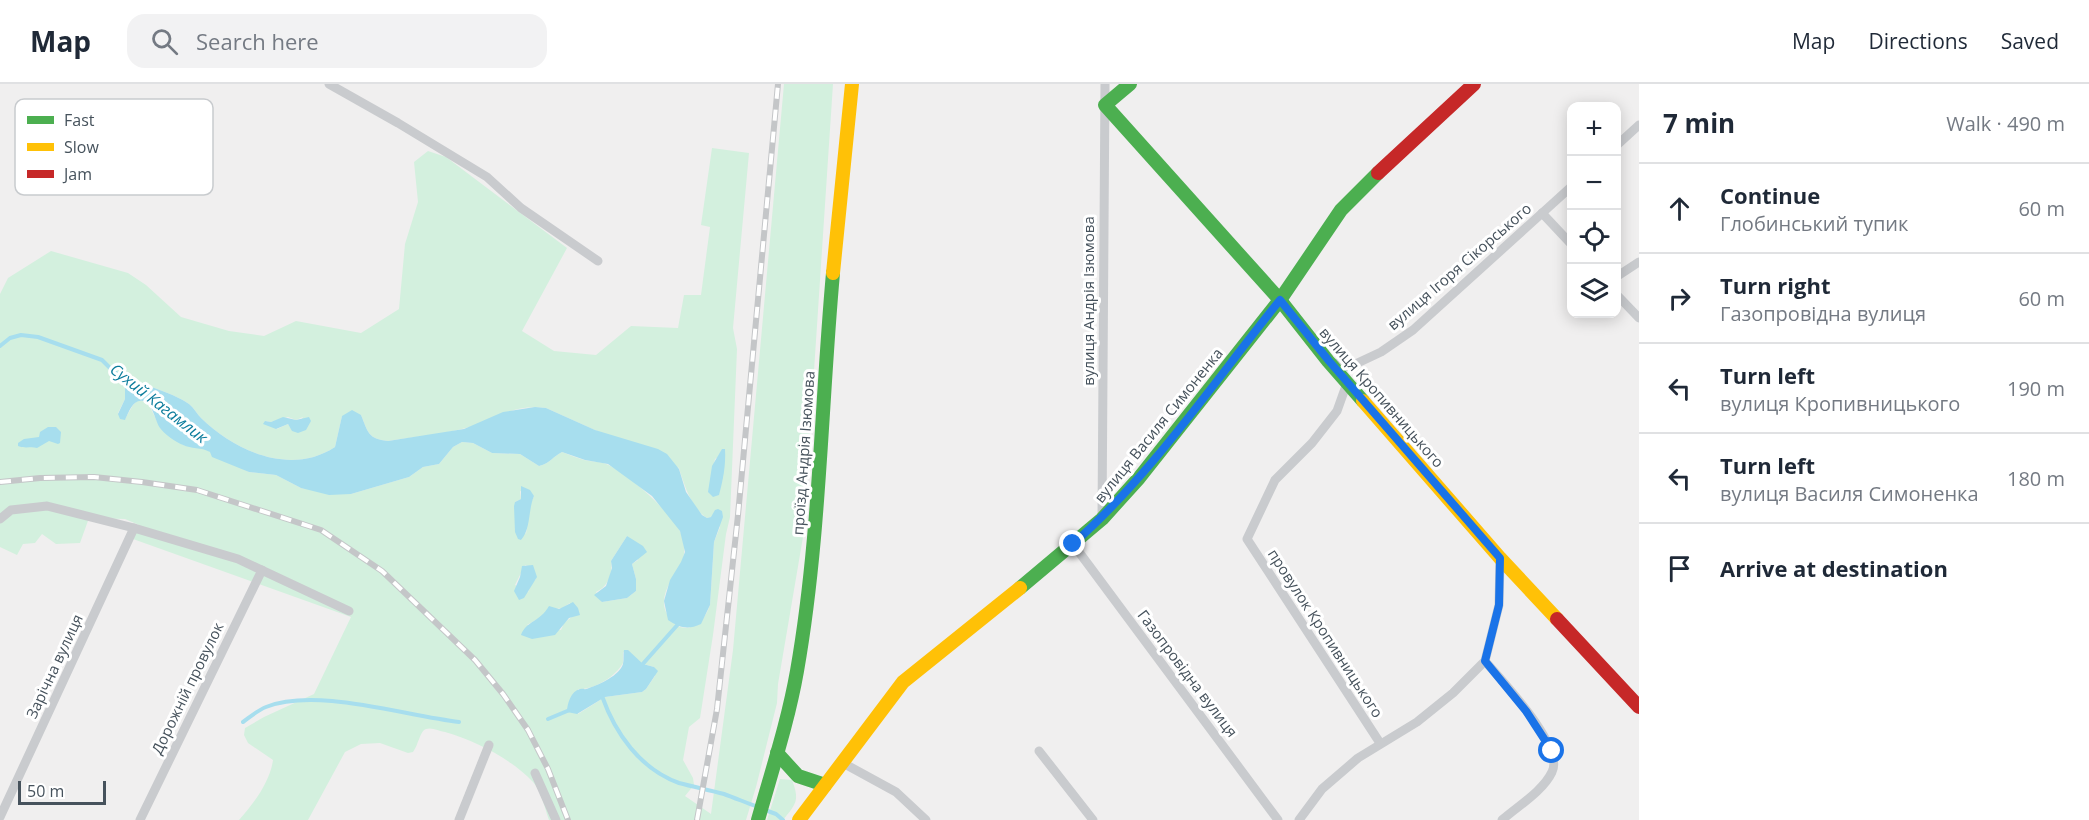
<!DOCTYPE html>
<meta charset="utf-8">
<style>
:root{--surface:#fff;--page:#f2f2f3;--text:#1f2937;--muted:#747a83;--line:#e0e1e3}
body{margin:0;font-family:"Open Sans",sans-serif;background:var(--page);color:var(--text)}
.controls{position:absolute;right:18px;top:18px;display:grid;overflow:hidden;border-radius:12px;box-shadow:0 3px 15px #0003}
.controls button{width:54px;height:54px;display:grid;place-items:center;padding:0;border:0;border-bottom:2px solid var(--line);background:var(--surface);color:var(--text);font:30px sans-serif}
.scale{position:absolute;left:18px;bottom:15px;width:88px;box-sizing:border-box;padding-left:6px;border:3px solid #46525c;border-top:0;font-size:16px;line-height:21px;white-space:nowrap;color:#46525c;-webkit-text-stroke:4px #fff;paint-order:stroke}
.stop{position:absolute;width:18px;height:18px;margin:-14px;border:4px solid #1a73e8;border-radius:50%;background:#fff}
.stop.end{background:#1a73e8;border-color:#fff;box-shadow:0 2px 6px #0008}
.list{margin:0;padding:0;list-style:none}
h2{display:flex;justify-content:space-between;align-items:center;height:78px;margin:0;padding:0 24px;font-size:26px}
h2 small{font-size:20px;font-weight:400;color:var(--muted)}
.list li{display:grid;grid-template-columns:39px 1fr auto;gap:18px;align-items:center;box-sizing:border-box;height:90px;padding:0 24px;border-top:2px solid var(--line)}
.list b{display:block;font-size:22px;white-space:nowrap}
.list p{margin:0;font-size:20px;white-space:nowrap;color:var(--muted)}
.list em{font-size:20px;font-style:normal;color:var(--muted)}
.icon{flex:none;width:33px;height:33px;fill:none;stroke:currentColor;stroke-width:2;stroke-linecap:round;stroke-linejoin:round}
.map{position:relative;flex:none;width:1639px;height:736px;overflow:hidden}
header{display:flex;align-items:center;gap:36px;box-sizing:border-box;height:84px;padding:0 30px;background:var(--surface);border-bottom:2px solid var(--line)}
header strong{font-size:28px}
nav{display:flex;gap:33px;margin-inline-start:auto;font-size:21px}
.search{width:420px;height:54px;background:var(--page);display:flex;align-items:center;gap:15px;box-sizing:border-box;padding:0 21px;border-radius:18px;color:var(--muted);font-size:22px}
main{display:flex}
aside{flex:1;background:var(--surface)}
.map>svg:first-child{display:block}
.green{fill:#d3f0de;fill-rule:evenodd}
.water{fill:#a7deee}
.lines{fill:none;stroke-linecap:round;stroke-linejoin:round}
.stream{stroke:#a7deee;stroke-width:4}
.street{stroke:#c9cbce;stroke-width:9}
.fast{stroke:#4caf50;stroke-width:14}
.slow{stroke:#ffc107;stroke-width:14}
.jam{stroke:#c62828;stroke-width:14}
.rail-casing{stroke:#c4c6c8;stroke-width:6}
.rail{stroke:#fff;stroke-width:4;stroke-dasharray:11;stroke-linecap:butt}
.route{stroke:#1a73e8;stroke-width:8}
.labels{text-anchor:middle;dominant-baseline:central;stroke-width:6;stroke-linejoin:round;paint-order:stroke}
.street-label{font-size:15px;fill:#46525c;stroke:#fff}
.water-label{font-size:16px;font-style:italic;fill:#0b7c9c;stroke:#fff}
.key{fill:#fff;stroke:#c8cbce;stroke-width:1.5}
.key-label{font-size:16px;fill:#46525c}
</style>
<header>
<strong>Map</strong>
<div class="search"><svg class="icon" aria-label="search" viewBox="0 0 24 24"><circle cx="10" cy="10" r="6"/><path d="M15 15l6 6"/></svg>Search here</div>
<nav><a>Map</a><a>Directions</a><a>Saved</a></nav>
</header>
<main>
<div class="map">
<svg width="1639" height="736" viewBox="0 0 1639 736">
<rect width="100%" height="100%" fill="#f0efef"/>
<g class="green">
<path d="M 784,0 L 833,0 L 803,453 L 778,600 L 777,619 L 756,703 L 746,736 L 549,736 C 545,725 541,706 533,698 C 510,674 476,657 445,648 C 439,647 432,643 426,645 C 420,647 418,662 413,668 L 408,669 L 380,659 L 361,660 L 345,668 L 308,736 L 239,736 C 254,719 270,698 273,676 L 248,659 L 244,651 L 245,644 L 264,633 L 314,610 L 351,533 L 133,455 L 139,441 L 125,435 L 89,434 L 80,459 L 56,460 L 42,450 L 35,459 L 23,460 L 17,471 L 0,463 L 0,210 L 8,194 L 51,167 L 128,189 L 146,201 L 181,233 L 229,247 L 264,252 L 296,237 L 361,249 L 399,225 L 405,160 L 418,118 L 414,78 L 428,67 L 446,73 L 567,164 L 522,247 L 554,267 L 596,271 L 631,242 L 678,244 L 684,211 L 701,211 L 710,143 L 701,141 L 712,64 L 749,69 L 733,244 L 737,265 L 730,433 L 726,450 L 713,551 L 700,634 L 689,643 L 683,676 L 693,694 L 694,701 L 685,712 L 711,730 L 733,566 ZM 129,298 C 141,298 179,312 189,320 C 194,324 197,330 201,334 C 236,368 291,392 335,363 L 342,332 L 361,331 C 368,348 368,355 388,357 C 413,353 438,351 462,345 C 493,339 509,319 546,324 L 679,384 C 684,401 692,425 707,434 L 711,433 L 720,443 L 714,458 L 710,521 C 703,544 678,555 666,528 C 658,510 675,492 682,478 C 686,469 684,456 680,447 C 672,429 624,386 606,380 C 599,377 591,378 584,376 C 577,374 570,371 562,368 C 552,373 551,379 539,382 L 520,370 L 492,369 L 473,359 L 462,358 L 453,363 L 439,380 L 423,383 L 409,393 L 351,410 L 301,404 L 276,391 L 249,388 L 205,365 L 183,361 L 161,345 L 148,319 L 142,317 L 137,317 L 133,321 L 125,335 L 118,329 L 125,315 ZM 288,333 L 296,336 L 303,333 L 293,347 L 288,340 L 277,345 L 265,337 L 271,338 ZM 725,369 L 725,373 L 709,408 L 715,375 ZM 520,407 L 534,412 L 529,423 L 526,450 L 515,429 L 515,418 L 521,415 ZM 627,452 L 638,476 L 632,480 L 636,495 L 636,507 L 627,514 L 602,518 L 596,508 C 608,503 613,489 611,477 ZM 525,481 L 528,482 L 536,495 L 532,499 L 528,508 L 515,501 ZM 570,519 L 573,532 L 564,539 L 561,546 L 527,541 L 555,525 L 562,524 ZM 623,568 L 643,580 L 654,583 L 655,592 L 646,605 L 642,608 L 605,613 L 578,630 L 578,605 C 594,606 615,593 623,579 Z"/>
<path d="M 780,695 L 792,696 C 800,717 796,720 783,736 L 767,736 Z"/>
</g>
<g class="water">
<path d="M 129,298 C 141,298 179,312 189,320 C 194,324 197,330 201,334 C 236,368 291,392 335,363 L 342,332 L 352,326 L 361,331 C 368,348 368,355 388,357 L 464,345 L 503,328 L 535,323 L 546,324 L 595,346 L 658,365 L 667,370 L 679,385 L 686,408 L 702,431 L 707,434 L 711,433 L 715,426 L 718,425 L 722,427 L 723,433 L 714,458 L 710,521 L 701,540 C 688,546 680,544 668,536 L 664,517 L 670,496 L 681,478 L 685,468 L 680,447 L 652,412 L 608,380 L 585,376 L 562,368 C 552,373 551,379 539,382 L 520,370 L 492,369 L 473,359 L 462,358 L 453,363 L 439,380 L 423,383 L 409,393 L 351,410 L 329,411 L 301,404 L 276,391 L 249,388 L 212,373 L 210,368 C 201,363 191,365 183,361 C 176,358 164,350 160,344 C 155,337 153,319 143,317 C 133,315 129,328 125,336 L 120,335 L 118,330 L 125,315 L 125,300 Z"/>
<polygon points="283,333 296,336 309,333 311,337 306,346 298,349 292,347 288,340 276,345 263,340 265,337 271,338"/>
<path d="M 48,343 L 56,343 L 61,348 L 60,359 L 58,360 L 49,357 L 37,364 C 31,362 26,365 18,362 L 18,359 L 24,355 L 39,353 L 40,348 Z"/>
<path d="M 722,365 L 725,365 C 726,381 723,396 719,411 L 713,413 L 708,408 L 712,382 Z"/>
<path d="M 521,402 L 530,406 L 534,412 C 528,426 531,445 521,456 L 518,455 L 515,448 L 514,422 L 515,418 L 521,415 Z"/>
<polygon points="627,452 643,462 647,468 632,480 636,495 636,507 627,514 602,518 594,511 606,502 612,484 611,477"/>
<polygon points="533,481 537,493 524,514 519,516 514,507 520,493 522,482"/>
<path d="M 573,518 L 578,524 L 580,531 L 569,534 L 555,551 L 532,555 L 521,551 C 526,537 540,538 549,522 L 559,525 Z"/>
<path d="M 624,566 L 628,566 L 643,580 L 654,583 L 658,587 L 646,605 L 642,608 L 605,613 L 577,630 L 567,628 C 567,620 571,607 580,605 C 588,604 581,607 589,604 C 599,601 620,591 623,580 C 624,576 623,570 624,566 Z"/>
</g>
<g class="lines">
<g class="stream">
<polyline points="0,262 10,254 21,251 38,253 102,276 113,287 133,301"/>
<polyline points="641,582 680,538"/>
<path d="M 602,612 C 615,649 640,685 679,699 C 694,703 709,706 724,710 C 735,714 747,719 758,723"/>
<polyline points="548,635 572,625"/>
<path d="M 243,638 C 250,633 258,626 266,623 C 317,603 405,632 459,638"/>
<polyline points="765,726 776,730 783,736"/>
</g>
<g class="street">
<polyline points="329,0 398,39 487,93 521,124 598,177"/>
<polyline points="1616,62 1639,41"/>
<polyline points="1542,129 1572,161"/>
<polyline points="1616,193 1639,178"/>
<polyline points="1616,210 1639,234"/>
<polyline points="1331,278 1349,283 1381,268 1413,246 1572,102"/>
<polyline points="1347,299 1337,327 1312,359 1275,396 1247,455 1380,659"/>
<polyline points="0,435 11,426 47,422 134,444 238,475 349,527"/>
<polyline points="1102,435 1105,0"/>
<polyline points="1073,460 1278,736"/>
<path d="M 1485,577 C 1502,597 1565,663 1552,688 C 1543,707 1518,722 1502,736"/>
<polyline points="1039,667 1093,736"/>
<polyline points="843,679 896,708 926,736"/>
<polyline points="535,689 556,736"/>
<polyline points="0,733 134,444"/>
<polyline points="140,736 262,486"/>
<polyline points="459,736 489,661"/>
<polyline points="1299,736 1322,705 1358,674 1417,638 1453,609 1485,577 1499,521 1500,474"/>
</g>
<g class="fast">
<polyline points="1130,0 1105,21 1280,216 1328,277 1363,317"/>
<polyline points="1020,504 1102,435 1139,394 1280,216 1341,126 1378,89"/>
<polyline points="777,669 798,692 825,701"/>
<path d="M 758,736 C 772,686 788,638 797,587 C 820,456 821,321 833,189"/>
</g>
<g class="slow">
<polyline points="833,189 852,0"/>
<polyline points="1363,317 1500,474 1557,535"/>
<polyline points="799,736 903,598 1020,504"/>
</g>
<g class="jam">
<polyline points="1378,89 1474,0"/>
<polyline points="1557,535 1639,623"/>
</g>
<g class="rail-casing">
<g id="rail">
<polyline points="0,398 40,394 94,393 142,398 197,406 321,446 382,487 475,576 503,610 528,646 548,685 568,736"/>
<polyline points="697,736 717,625 738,431 778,0"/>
</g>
</g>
<use href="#rail" class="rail"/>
</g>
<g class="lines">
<path class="route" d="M 1073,460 C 1153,389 1213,299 1280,216 L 1329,277 L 1500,474 L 1499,521 L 1485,577 L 1526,627 L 1552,667"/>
</g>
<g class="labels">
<g class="street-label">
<text transform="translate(1459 182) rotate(-41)">вулиця Ігоря Сікорського</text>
<text transform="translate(1088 217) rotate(-90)">вулиця Андрія Ізюмова</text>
<text transform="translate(1382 313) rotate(49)">вулиця Кропивницького</text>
<text transform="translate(1158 341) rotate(-51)">вулиця Василя Симоненка</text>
<text transform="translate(803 369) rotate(-86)">проїзд Андрія Ізюмова</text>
<text transform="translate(1326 549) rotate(57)">провулок Кропивницького</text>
<text transform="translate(54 582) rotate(-65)">Зарічна вулиця</text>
<text transform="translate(1188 589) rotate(53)">Газопровідна вулиця</text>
<text transform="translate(187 604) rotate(-64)">Дорожній провулок</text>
</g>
<g class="water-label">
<text transform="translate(159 319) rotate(38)">Сухий Кагамлик</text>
</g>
</g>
<rect x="15" y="15" width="198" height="96" rx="9" class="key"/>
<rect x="27" y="32" width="27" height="8" fill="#4caf50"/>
<rect x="27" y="59" width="27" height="8" fill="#ffc107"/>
<rect x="27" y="86" width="27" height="8" fill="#c62828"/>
<g class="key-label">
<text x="64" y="42">Fast</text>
<text x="64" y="69">Slow</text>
<text x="64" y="96">Jam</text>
</g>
</svg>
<div class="controls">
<button>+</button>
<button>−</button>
<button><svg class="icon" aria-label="locate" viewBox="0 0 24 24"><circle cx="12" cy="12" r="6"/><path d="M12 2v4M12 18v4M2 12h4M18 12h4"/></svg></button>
<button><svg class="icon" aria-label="layers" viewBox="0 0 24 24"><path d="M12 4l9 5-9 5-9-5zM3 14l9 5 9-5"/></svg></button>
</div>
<div class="scale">50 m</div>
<div class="stop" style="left:1552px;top:667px"></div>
<div class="stop end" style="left:1073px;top:460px"></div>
</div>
<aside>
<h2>7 min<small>Walk · 490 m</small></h2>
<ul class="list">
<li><svg class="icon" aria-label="ahead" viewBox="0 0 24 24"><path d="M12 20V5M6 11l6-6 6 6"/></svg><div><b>Continue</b><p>Глобинський тупик</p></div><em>60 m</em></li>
<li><svg class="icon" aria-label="right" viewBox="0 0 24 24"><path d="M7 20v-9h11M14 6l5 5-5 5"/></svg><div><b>Turn right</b><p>Газопровідна вулиця</p></div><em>60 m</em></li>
<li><svg class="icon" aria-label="left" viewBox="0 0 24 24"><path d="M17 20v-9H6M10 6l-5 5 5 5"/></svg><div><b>Turn left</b><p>вулиця Кропивницького</p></div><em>190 m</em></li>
<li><svg class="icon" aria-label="left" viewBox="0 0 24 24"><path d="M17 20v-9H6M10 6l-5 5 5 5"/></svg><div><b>Turn left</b><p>вулиця Василя Симоненка</p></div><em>180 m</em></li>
<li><svg class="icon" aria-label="arrive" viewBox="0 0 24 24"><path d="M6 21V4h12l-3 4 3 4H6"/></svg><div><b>Arrive at destination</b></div></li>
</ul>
</aside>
</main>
